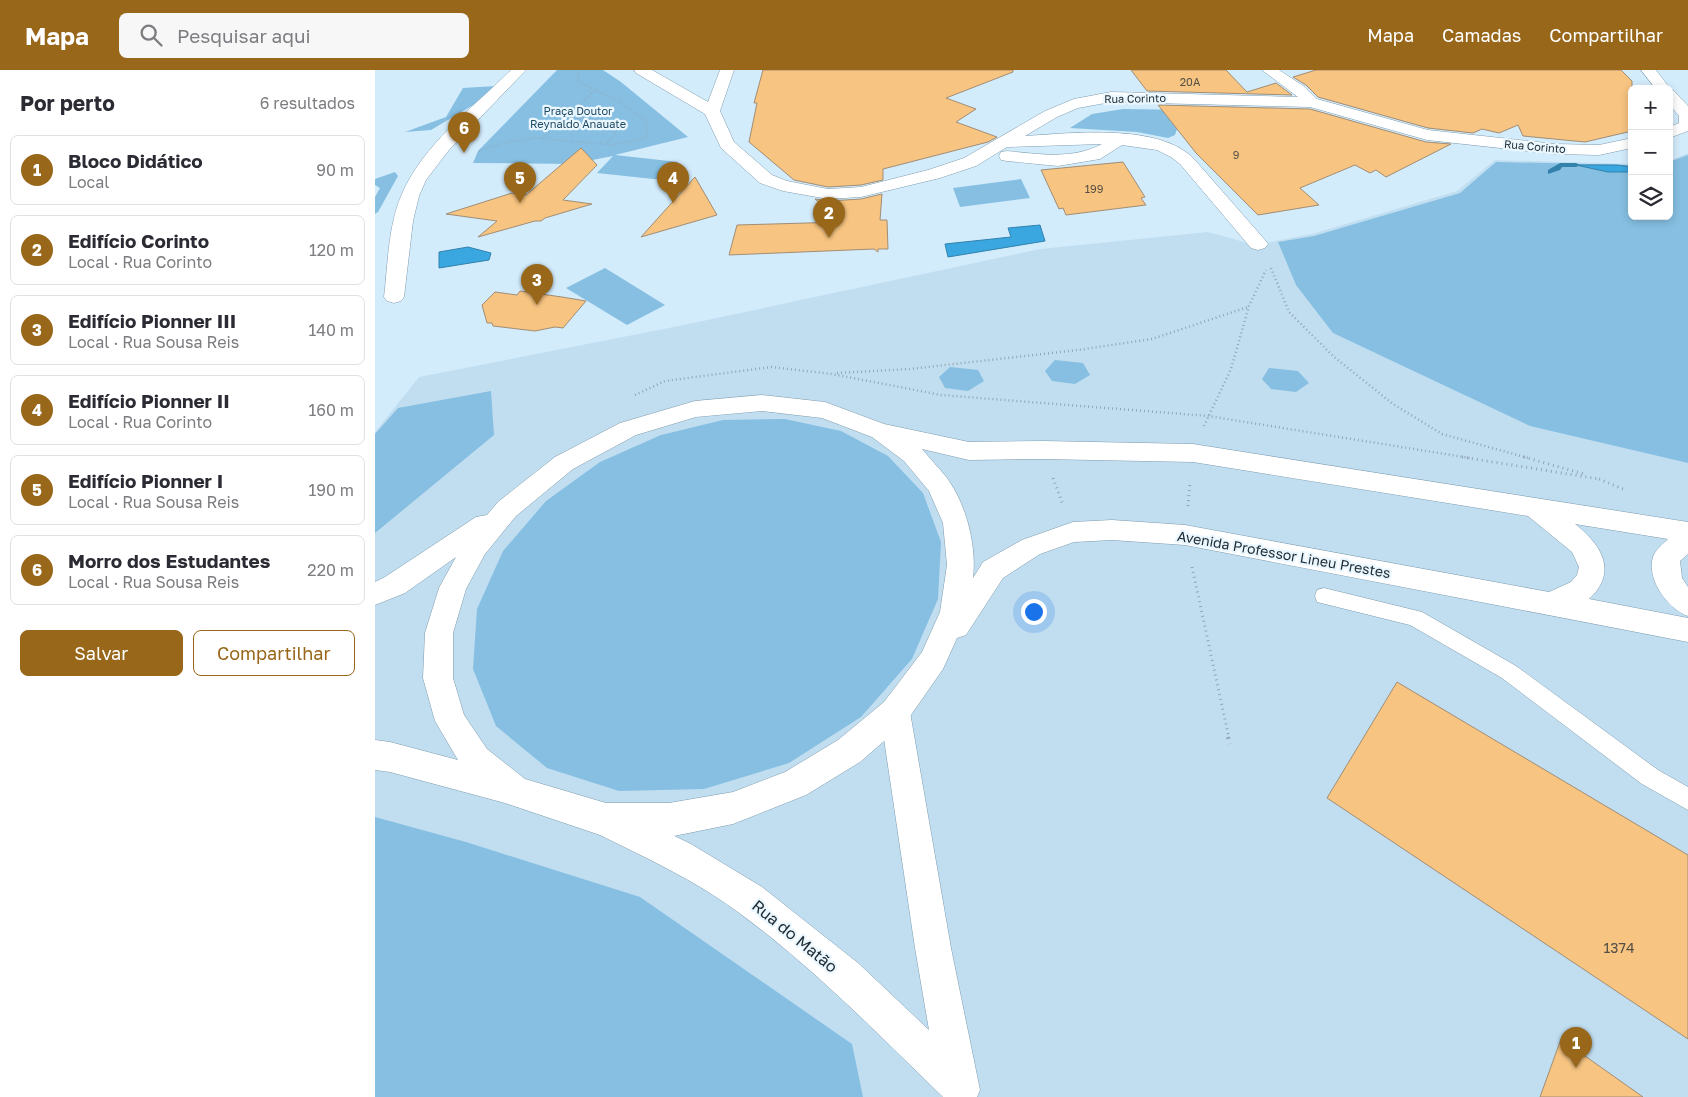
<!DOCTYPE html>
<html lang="pt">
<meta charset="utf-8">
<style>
:root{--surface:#fff;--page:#f7f7f7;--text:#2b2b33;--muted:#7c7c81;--line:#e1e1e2;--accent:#98671a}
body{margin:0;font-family:"Golos Text",sans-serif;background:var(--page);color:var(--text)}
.controls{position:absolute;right:15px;top:15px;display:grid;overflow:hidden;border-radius:8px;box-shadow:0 2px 8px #0003}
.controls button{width:45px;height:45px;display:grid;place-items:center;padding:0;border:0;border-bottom:1px solid var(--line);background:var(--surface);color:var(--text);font:25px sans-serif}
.you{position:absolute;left:658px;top:541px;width:18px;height:18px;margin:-12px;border:4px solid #fff;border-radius:50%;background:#1a73e8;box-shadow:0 0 0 8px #1a73e833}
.badge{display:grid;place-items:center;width:32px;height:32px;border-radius:50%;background:var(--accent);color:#fff;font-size:16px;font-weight:700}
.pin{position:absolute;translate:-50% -41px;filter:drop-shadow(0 1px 2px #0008)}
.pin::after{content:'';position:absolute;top:26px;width:18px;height:15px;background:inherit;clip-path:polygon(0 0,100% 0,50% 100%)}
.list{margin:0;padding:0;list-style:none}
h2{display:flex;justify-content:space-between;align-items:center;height:65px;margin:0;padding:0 20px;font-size:21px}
h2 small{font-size:16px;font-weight:400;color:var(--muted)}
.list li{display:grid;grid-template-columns:32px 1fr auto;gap:15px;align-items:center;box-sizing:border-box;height:70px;margin:0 10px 10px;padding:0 10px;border:1px solid var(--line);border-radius:8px}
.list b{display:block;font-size:19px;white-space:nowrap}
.list p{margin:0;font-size:16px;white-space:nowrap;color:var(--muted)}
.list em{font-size:16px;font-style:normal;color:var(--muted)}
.actions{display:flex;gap:10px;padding:15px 20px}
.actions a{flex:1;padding:11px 0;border:1px solid var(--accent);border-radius:8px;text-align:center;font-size:18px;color:var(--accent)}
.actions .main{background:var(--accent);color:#fff}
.icon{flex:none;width:28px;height:28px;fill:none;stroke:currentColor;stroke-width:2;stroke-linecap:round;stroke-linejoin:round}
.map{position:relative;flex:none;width:1313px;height:1027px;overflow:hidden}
header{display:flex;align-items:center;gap:30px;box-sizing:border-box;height:70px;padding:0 25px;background:var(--accent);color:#fff}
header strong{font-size:24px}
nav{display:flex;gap:28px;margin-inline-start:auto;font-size:18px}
.search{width:350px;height:45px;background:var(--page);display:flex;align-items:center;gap:12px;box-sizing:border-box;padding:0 18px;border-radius:8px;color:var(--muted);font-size:19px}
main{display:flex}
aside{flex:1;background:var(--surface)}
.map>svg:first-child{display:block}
.built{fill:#c1def1}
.green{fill:#86bfe2}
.water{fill:#3ba7e1;stroke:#3282ac}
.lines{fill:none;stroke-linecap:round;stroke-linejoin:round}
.stream{fill:#3282ac;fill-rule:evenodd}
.building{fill:#f7c481;stroke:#a18d75}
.service-casing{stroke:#7f9cae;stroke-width:1}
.minor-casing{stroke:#7f9cae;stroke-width:1}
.tertiary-casing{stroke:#7f9cae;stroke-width:1}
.secondary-casing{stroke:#7f9cae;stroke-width:1}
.path-far3{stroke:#91a5b2;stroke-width:2;stroke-dasharray:0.5 2.5;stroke-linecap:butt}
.path-far2{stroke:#91a5b2;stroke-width:2.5;stroke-dasharray:1 3;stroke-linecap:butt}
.path-far1{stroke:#91a5b2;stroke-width:3;stroke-dasharray:1 4;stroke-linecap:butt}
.path{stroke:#91a5b2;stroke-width:4;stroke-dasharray:2 5;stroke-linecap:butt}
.service{fill:#fff;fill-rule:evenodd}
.minor{fill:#fff;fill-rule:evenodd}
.tertiary{fill:#fff;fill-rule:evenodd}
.secondary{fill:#fff;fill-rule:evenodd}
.labels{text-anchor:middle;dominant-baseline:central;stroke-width:4.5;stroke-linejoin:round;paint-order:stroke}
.number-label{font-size:11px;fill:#545045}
.far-street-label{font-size:11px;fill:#1e2a31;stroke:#ebf7ff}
.far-park-label{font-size:11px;fill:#1f4a63;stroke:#ebf7ff}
.street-label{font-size:14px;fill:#1e2a31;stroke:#ebf7ff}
.near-number-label{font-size:14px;fill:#545045}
.near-street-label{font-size:16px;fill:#1e2a31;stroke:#ebf7ff}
</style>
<header>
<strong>Mapa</strong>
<div class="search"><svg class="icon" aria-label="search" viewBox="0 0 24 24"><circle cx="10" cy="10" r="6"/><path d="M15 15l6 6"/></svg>Pesquisar aqui</div>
<nav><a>Mapa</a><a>Camadas</a><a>Compartilhar</a></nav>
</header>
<main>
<aside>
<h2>Por perto<small>6 resultados</small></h2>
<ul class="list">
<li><span class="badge">1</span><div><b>Bloco Didático</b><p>Local</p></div><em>90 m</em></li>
<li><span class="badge">2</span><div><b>Edifício Corinto</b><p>Local · Rua Corinto</p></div><em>120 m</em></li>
<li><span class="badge">3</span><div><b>Edifício Pionner III</b><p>Local · Rua Sousa Reis</p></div><em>140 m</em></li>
<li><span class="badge">4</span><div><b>Edifício Pionner II</b><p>Local · Rua Corinto</p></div><em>160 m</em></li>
<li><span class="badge">5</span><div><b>Edifício Pionner I</b><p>Local · Rua Sousa Reis</p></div><em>190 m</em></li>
<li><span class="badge">6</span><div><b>Morro dos Estudantes</b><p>Local · Rua Sousa Reis</p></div><em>220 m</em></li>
</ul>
<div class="actions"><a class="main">Salvar</a><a>Compartilhar</a></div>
</aside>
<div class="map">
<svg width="1313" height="1027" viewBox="0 0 1313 1027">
<rect width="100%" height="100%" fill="#d3ecfc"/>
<polygon class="built" points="1313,83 1313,1027 0,1027 0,362 44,307 309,255 665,179 833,162 880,175 937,164 1082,121 1120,90 1257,94 1257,146 1294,146 1294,91"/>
<g class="green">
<polygon points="182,0 228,0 246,12 313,67 240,85 303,92 288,110 222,103 238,86 197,94 98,93 103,81"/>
<polygon points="121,16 110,28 56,60 30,62 71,47 88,18"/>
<polygon points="748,39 815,40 805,50 800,65 793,68 762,62 695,58 717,44"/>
<polygon points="1313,85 1313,393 1155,356 958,263 921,215 903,172 939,166 1085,123 1121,92 1257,95 1257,146 1294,146 1294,92"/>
<polygon points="20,102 23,106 3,142 0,144 0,127 5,118 0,115 0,109"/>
<polygon points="646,109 655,128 585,137 578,118"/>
<polygon points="230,198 290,235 252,255 191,218"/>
<polygon points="680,290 708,293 715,305 700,314 677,311 670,301"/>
<polygon points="575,297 603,300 609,311 593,321 570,318 564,307"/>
<polygon points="894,298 923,301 934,313 921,322 896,319 887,309"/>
<polygon points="116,321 119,365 0,463 0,364 23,338"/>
<polygon points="410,349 466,361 513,386 548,423 566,472 563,529 537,589 486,647 414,693 329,719 244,721 172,698 121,656 98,599 102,539 128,481 171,431 225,392 286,365 348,350"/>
<polygon points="0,747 91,772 265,827 477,974 488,1027 0,1027"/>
</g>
<g class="water">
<polygon points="1201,95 1242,95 1257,97 1257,99 1253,102 1233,102"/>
<polygon points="665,155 670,171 573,187 570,174 636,167 633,158"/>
<polygon points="93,177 116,183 114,190 64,198 64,182"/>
</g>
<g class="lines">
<polygon class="stream" points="1185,93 1201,93 1205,95 1201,97 1187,97 1185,100 1173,104 1173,100"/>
</g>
<g class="building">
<polygon points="388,0 638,0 638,2 571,28 601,39 581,52 622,67 613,72 508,99 508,110 486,115 453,117 419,110 374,72 382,33 379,33"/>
<polygon points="756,0 851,0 872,22 901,13 917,25 772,21"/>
<polygon points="941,0 1246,0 1257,11 1257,61 1210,72 1148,66 1143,55 1124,63 1107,59 1098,63 1053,58 943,27 931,15 918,7"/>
<polygon points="783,35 935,39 1051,72 1076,74 1011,107 1001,100 995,103 980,95 925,118 944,135 883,145 821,83"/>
<polygon points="206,78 222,95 188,130 217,134 170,148 166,151 160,151 103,167 122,151 71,144 137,123 151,125"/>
<polygon points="748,92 770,127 766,128 771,135 691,145 688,138 684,139 666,100"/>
<polygon points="320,107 342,145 266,167"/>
<polygon points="507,124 505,150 512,150 513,179 503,179 503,182 499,179 354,185 362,155 467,152 440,129 453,131 486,129"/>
<polygon points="145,221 187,227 211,231 188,258 180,257 160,261 118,256 117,253 112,253 107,235 120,222 142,225"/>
<polygon points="1022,612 1313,785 1313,969 952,728"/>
<polygon points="1186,969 1268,1027 1165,1027"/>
</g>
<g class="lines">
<g class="service-casing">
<polygon id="service" points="949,518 1047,542 1141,596 1283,700 1313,717 1313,740 1267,714 1127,608 1035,555 942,532 940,526 942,520"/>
</g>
<g class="minor-casing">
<g id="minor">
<path d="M 136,0 L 151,0 L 74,80 L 51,110 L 44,126 L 38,151 L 29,227 L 26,231 L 19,233 L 12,231 L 9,227 C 13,194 13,157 26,126 C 47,75 98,38 136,0 Z"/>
<path d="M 259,0 L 277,0 L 333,32 L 345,0 L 359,0 L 345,41 L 359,72 L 397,105 L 412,111 L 453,119 L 486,117 L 553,100 L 589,88 L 670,41 L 699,29 L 736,22 L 923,27 L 887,0 L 904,0 L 930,17 L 942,29 L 1053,60 L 1180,74 L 1224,75 L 1257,68 L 1257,78 L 1224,85 L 1180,84 L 1052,70 L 935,37 L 736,32 L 703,38 L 682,47 L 650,66 C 697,63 785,53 819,89 L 890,170 L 893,174 L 890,178 L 883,180 L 876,178 L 805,94 L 796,87 L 782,80 L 747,75 L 725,89 L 683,96 L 632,91 L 626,90 L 624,86 L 626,82 L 632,81 C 664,84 697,90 727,74 L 632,77 L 601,96 L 565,108 L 486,127 L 453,129 L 408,121 L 385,113 L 346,78 L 330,44 L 261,3 Z"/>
<polygon points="1266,0 1281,0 1296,20 1299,21 1313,36 1313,61 1294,68 1294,57 1304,53 1304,46 1294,34 1294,19 1281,19"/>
</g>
</g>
<g class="tertiary-casing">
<path id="tertiary" d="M 520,628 L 531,632 L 535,642 L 576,878 L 605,1020 L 602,1027 L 568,1027 C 502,963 437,896 363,842 C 320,810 269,787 221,763 L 216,751 L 221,739 L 233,734 L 316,774 L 387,817 L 483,893 L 554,960 L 540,878 L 505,642 L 509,632 Z"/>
</g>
<g class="secondary-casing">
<path id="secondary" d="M 387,325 L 450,332 L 509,354 L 594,372 L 668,371 L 818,374 L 1313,452 L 1313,484 L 1305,491 L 1307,508 L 1313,517 L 1313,546 C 1293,539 1271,509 1278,487 C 1281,479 1288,474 1293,469 L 1200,454 C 1227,475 1243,502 1214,529 L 1313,548 L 1313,572 L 810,475 L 737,470 L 699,472 L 665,484 L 628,508 L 591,565 L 582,568 L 568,599 L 531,652 L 485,692 L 431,725 L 358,754 L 294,767 L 231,767 L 130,733 L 15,702 L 0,700 L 0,670 L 15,672 L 83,690 L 60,651 L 48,608 L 50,563 L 64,518 L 81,487 L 30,523 L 0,535 L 0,512 L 10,507 L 101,447 L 112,445 L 123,432 L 180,387 L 245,353 L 320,331 ZM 387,341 L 447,348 L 497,367 L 529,391 L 554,421 L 568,453 L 572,495 L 565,542 L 547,582 L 509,632 L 463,670 L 410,702 L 358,722 L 294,733 L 231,733 L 150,709 L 112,679 L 89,645 L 78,608 L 78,563 L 91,519 L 110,484 L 141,446 L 198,399 L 261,365 L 321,347 ZM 547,379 L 594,390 L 668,389 L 818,392 L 1153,446 L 1197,482 L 1204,497 L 1202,505 L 1196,512 L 1174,522 L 810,455 L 737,450 L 698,452 L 647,470 L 608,492 L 598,508 C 602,476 591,434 572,408 C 564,398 555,389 547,379 Z"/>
</g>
<g class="path-far3">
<polyline points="193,47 229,51 241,64 230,74"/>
<polyline points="167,68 221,20"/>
<polyline points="104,81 128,73 159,68 239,75 273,67 271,51 243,31 202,11 204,0"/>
</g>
<g class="path-far2">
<polyline points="896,198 914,242 958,286 1018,334 1067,364 1153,388"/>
<polyline points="462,303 535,299 703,280 777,269 873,237"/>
<polyline points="260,325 290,311 396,297 457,304 566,325 833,346 1095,388"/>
<polyline points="829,356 856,299 874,236 891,200"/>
</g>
<g class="path-far1">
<polyline points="1087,387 1224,409"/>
<polyline points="1149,387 1209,404"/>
<polyline points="678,408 688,435"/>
<polyline points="1224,409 1248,419"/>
<polyline points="813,436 815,413"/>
<polyline points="817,497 854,668"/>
</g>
<polyline class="path" points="853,667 855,674"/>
<use href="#service" class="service"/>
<use href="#minor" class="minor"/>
<use href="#tertiary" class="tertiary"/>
<use href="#secondary" class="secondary"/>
</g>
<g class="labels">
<g class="number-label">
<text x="815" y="11">20A</text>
<text x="861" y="84">9</text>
<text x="719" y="118">199</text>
</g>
<g class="far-street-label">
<text transform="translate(760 28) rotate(-1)">Rua Corinto</text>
<text transform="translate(1160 76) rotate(5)">Rua Corinto</text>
</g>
<g class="far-park-label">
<text x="203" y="40">Praça Doutor<tspan x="203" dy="13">Reynaldo Anauate</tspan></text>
</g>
<g class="street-label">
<text transform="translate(909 484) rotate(10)">Avenida Professor Lineu Prestes</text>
</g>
<g class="near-number-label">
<text x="1244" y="877">1374</text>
</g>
<g class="near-street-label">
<text transform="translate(420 866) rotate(39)">Rua do Matão</text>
</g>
</g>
</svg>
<div class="controls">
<button>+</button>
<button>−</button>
<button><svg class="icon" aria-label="layers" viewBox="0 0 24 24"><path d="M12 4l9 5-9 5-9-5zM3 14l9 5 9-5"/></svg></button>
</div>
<div class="you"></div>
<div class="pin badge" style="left:1201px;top:998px">1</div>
<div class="pin badge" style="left:454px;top:168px">2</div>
<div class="pin badge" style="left:162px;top:235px">3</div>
<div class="pin badge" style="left:298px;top:133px">4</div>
<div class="pin badge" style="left:145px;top:133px">5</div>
<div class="pin badge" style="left:89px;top:83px">6</div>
</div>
</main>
